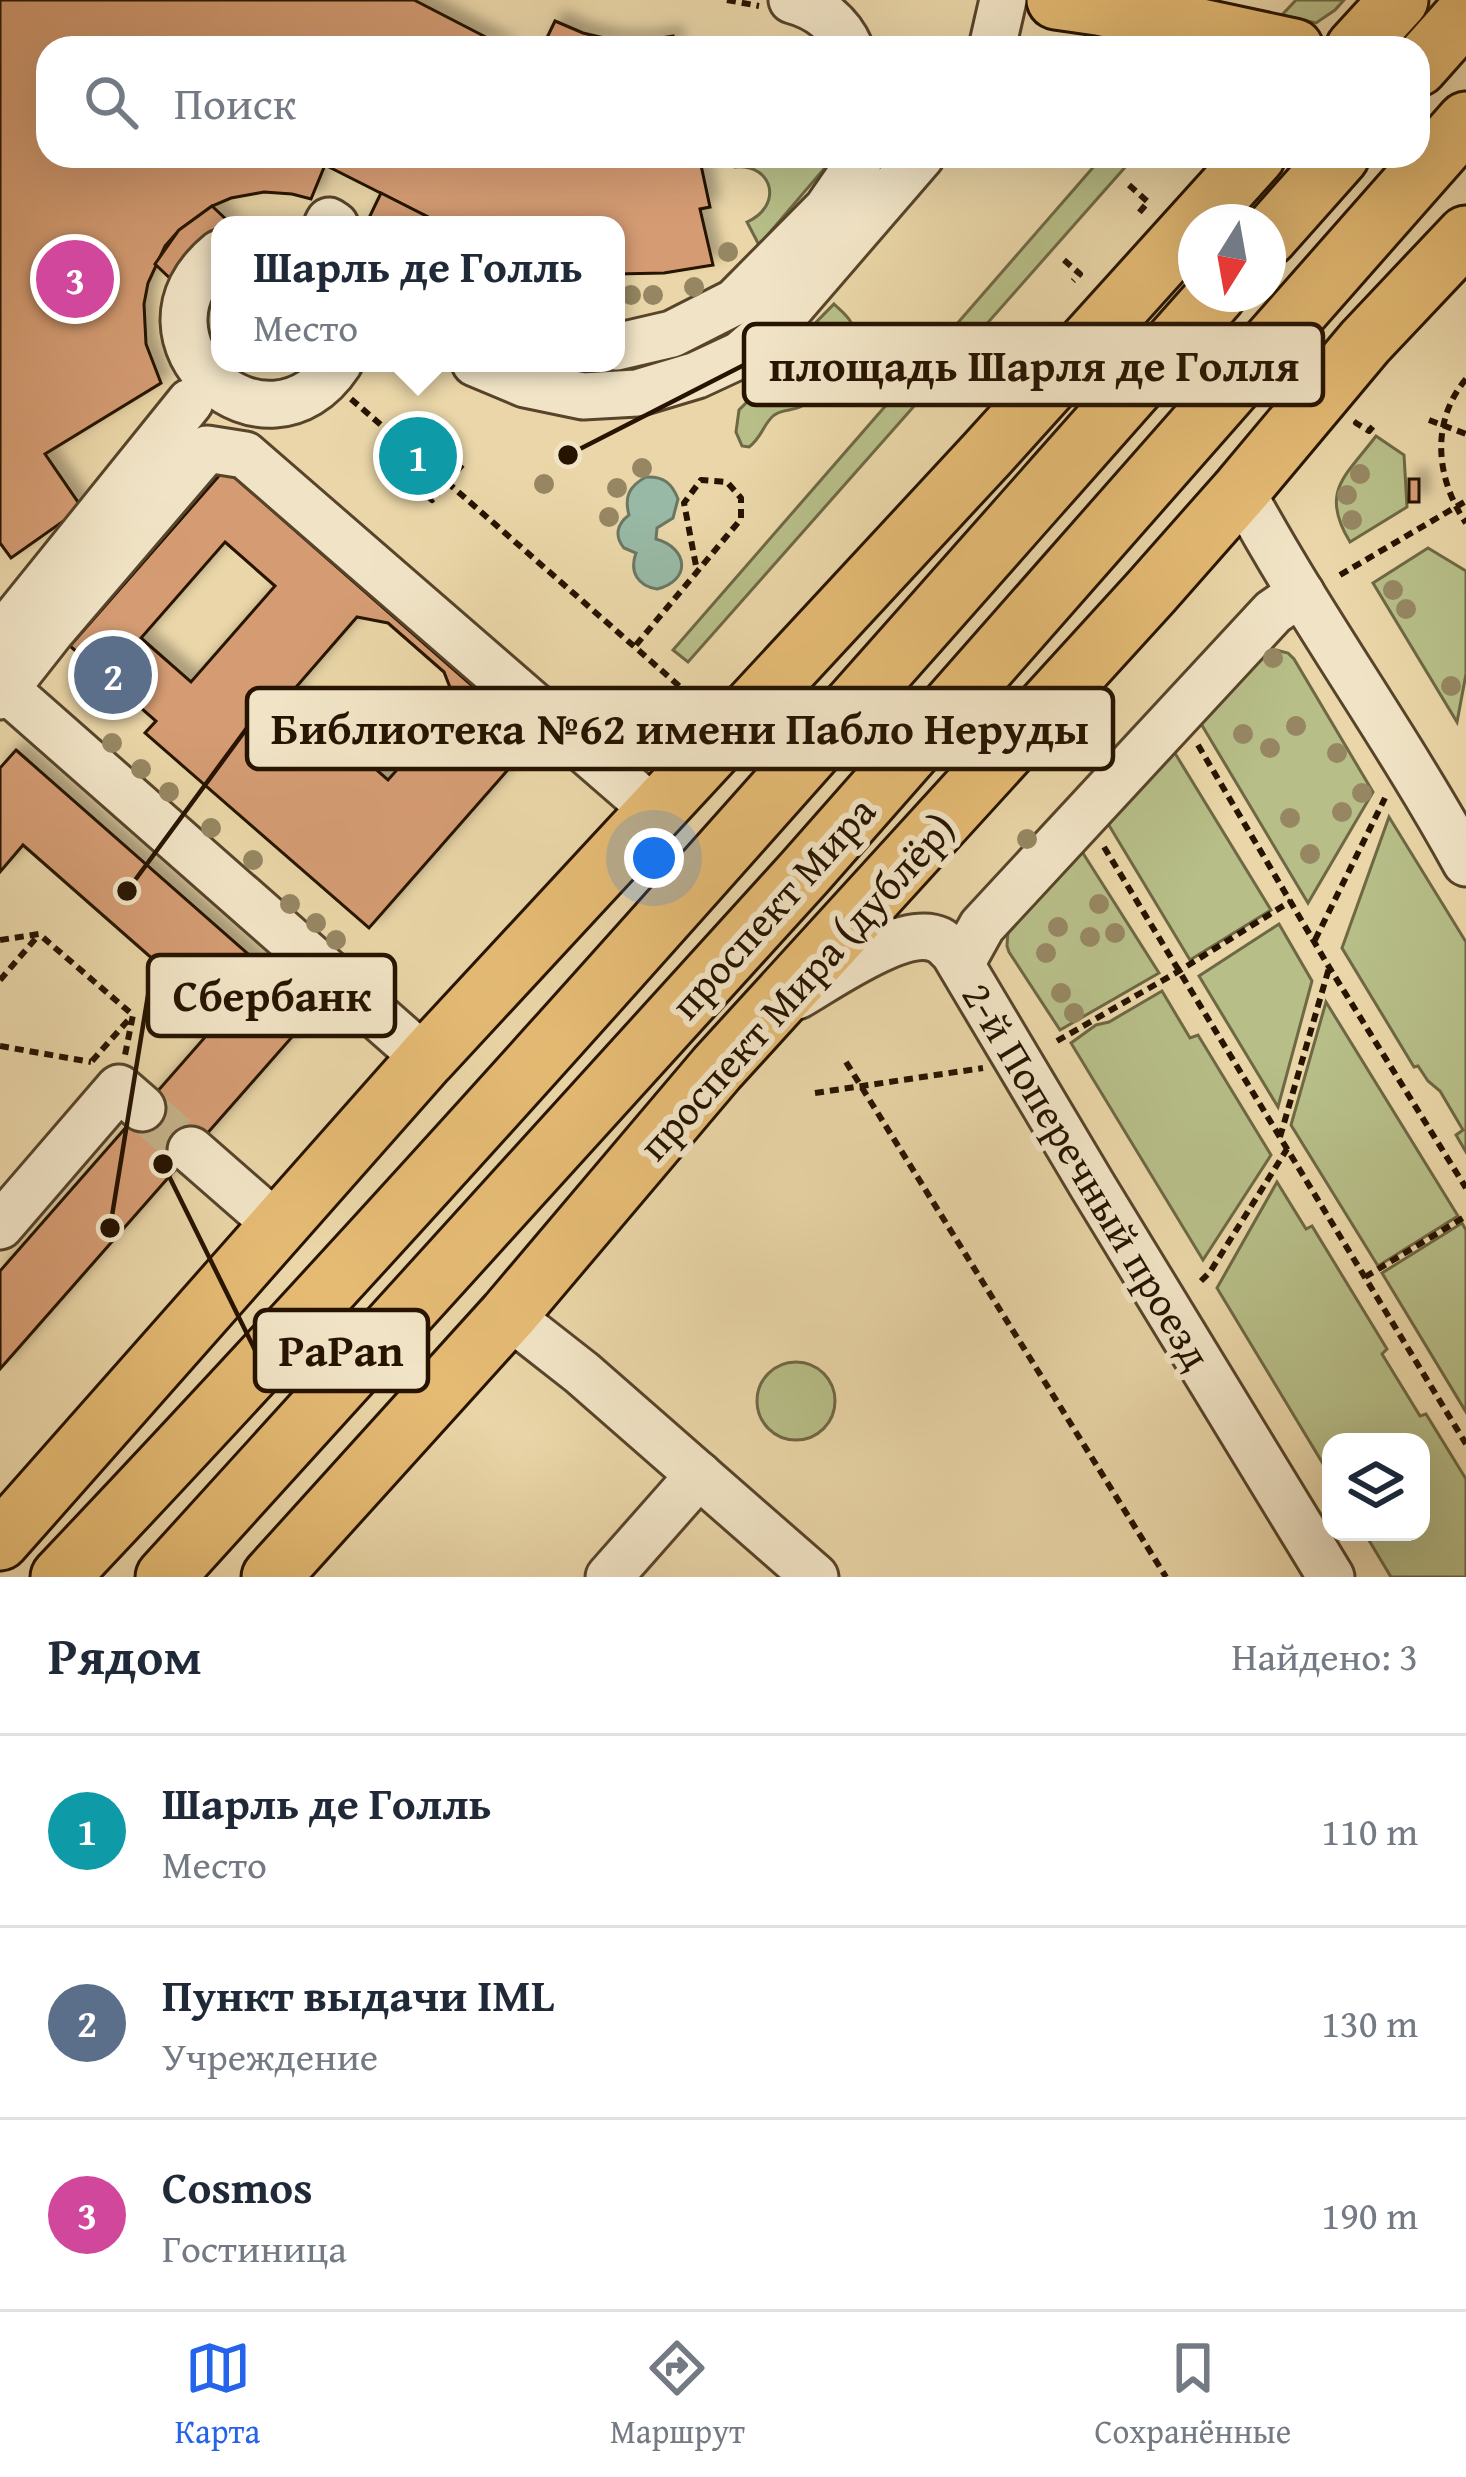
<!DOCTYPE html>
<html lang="ru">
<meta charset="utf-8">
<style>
:root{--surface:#fff;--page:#f6f6f7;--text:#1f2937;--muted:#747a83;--line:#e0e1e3;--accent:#2563eb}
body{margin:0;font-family:"Gentium Book Plus",serif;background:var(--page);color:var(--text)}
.controls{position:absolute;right:36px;bottom:36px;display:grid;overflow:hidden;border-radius:24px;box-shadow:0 12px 48px #0002}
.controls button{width:108px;height:108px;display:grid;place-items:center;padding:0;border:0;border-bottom:3px solid var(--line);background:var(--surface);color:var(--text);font:60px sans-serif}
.compass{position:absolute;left:1178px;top:204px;width:108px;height:108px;border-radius:50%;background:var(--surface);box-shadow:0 12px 48px #0002;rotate:191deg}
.you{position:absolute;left:654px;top:858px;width:42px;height:42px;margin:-30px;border:9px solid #fff;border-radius:50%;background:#1a73e8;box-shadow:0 0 0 18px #1a73e833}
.badge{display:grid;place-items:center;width:78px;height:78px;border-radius:50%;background:var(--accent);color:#fff;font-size:39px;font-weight:700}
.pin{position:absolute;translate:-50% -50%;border:6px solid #fff;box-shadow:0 3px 12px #0006}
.popup{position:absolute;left:211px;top:216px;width:414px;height:156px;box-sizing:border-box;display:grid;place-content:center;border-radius:24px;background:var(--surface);filter:drop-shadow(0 3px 9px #0005);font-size:39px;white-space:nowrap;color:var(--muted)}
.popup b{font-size:45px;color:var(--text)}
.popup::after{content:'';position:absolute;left:50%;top:100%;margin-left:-24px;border:24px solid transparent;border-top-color:var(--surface)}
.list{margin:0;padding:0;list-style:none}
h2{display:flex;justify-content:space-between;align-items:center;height:156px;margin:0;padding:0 48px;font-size:51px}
h2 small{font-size:39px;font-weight:400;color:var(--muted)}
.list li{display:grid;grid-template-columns:78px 1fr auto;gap:36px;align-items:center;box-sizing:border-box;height:192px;padding:0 48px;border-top:3px solid var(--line)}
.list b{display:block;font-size:45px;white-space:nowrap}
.list p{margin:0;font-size:39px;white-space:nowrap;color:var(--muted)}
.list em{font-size:39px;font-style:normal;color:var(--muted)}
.icon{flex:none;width:66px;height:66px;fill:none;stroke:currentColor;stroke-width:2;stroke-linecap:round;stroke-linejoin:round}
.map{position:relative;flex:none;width:1466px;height:1577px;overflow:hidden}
.search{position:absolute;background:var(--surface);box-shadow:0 12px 48px #0002;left:36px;right:36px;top:36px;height:132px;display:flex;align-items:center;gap:30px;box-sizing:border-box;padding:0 42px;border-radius:36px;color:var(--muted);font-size:45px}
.sheet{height:732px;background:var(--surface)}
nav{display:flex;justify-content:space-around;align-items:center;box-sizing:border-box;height:168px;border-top:3px solid var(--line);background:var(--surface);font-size:33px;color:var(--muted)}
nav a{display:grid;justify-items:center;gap:6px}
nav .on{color:var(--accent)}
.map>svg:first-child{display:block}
.green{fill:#b7be88;stroke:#6e6844;stroke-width:3}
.water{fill:#98b9a5;stroke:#6a7763;stroke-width:3}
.building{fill:#d59c73;stroke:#261300;stroke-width:3;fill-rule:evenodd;filter:url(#shadow)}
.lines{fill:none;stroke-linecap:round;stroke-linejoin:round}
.minor-tunnel{stroke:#c3af86;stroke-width:45;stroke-dasharray:45 22;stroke-linecap:butt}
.minor-casing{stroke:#57442a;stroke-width:51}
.major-casing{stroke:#261300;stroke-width:63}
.path{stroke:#261300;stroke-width:6;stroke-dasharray:9 6;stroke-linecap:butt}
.minor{stroke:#f1e4c6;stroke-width:45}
.major{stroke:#e5bb74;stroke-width:57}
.tree{fill:#968762}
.labels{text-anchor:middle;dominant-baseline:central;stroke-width:12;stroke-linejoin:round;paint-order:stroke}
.street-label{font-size:42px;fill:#261300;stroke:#f1e4c6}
.leader{fill:none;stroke:#261300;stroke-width:4.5}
.callout-dot{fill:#261300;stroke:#f1e4c6;stroke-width:4.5}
.callout{fill:#f1e4c6;stroke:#261300;stroke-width:4.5}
.callout-label{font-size:45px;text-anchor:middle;font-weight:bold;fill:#261300}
</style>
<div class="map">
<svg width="1466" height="1577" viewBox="0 0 1466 1577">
<defs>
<filter id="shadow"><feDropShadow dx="9" dy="-9" stdDeviation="6" flood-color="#0004"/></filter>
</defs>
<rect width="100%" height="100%" fill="#ead6a8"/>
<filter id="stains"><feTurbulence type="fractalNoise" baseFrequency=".00167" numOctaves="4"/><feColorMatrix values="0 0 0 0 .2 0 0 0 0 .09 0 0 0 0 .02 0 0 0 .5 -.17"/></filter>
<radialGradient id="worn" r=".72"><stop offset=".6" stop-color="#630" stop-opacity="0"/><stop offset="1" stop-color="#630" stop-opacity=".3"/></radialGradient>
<g class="green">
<polygon points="1296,0 1344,0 1335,10 1316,23 1282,15"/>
<path d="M 733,156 L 835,156 L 759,245 L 747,222 C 783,206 774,164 735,167 Z"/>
<polygon points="1103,156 1135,156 688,662 673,650"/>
<path d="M 834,304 C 841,311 861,325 848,336 C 844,339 839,340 835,343 C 826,375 836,390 800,407 C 792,411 780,409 773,416 C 763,425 762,437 749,447 L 742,446 L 736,432 L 739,410 L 756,393 L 786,353 Z"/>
<path d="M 1376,436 L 1404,455 L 1407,507 L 1350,542 C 1319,491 1346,476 1376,436 Z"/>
<polygon points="1428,548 1466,571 1466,674 1457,722 1373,583"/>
<polygon points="1276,650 1288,653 1294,659 1373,792 1308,903 1200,722 1264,654"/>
<polygon points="1173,750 1271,910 1190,960 1107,822"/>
<polygon points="1389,817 1466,942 1466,1152 1456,1135 1463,1130 1440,1091 1428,1081 1418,1066 1414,1067 1342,948"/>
<polygon points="1081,850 1159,973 1060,1030 1009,952 1007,946 1008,931 999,909"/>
<polygon points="1279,924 1312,981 1278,1107 1199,976"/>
<polygon points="1162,991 1190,1038 1198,1035 1271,1155 1203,1260 1071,1043 1096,1025 1109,1022"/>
<polygon points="1326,1002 1458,1216 1378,1266 1291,1125"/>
<polygon points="1277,1182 1306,1229 1312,1226 1387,1349 1382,1354 1420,1416 1426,1414 1466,1479 1466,1577 1391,1577 1364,1532 1421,1532 1421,1442 1331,1442 1331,1477 1217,1288"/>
<polygon points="1462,1223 1466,1230 1466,1412 1382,1273"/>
<circle cx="796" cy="1401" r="39"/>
</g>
<path class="water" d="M 646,477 C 663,476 672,483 678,499 L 673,518 L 657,528 L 656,539 C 688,548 692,580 657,589 C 638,586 629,572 636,553 L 624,548 C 614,536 617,524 629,515 C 624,497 629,486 646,477 Z"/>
<g class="building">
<polygon points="0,0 414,0 507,48 48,48 48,156 699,156 710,207 700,209 713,265 664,273 616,274 616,225 444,225 325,165 311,199 292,194 264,192 231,198 212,206 179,230 165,246 148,283 144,304 146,344 161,383 45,454 82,508 11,558 0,543"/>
<polygon points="555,21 583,33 613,40 643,41 673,36 675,48 542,48"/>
<polygon points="381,193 434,220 431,225 373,225 367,222"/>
<polygon points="212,206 232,225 220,225 220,239 176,284 155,264 179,230"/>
<path d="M 225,469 L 534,740 L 369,928 L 145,733 L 156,721 L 70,646 ZM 225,542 L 275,586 L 191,682 L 141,638 ZM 357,617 L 388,623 L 444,672 L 456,703 L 388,780 L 290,694 Z"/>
<rect x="1409" y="479" width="10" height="23"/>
<polygon points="16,750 314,1012 0,1369 0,1271 221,1019 23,845 0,872 0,768"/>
</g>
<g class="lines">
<polyline class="minor-tunnel" points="142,1108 191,1150"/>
<g class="minor-casing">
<g id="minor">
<path d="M 792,0 C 818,7 839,23 850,48"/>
<polyline points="992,48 1003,0"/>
<polyline points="327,225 329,221 335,225"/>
<path d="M 220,253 C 115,338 266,473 339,363"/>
<polyline points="616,347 672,334 735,302 827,209 858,164 859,156"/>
<polyline points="475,363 525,384 583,396 637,393 697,375 740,355 776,324 921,156"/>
<path d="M 1263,470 L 1241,490 C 1310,618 1396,735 1466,863"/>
<polyline points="0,638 190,402"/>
<polyline points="0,684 426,1059"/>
<polyline points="0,696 52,630 207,449 245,455 655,811"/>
<polyline points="962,962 982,926 1273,612 1301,593"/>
<path d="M 797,996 C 829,978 904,923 939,940 C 945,943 949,948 954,953 L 1092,1185 L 1331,1577"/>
<polyline points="191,1150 278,1226"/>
<polyline points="0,1226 119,1088 142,1108"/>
<polyline points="508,1315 582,1373 815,1577"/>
<polyline points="609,1577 699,1475"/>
</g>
</g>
<g class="major-casing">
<g id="major">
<polyline points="1056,0 1098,6 1294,48"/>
<polyline points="1355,48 1399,0"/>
<polyline points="1418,67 1466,13"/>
<polyline points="1268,237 1340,156"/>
<polyline points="0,1541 426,1059 987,454 1256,156"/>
<path d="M 60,1577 C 456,1159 835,725 1217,294"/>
<polyline points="165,1577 805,872 1466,121"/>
<polyline points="271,1577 508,1315 717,1068 1151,592 1241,490 1365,342 1466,235"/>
</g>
</g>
<g class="path">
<polyline points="727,0 759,6"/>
<polyline points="1129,185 1148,202 1138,214"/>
<polyline points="1064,260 1080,274 1073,281"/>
<path d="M 1466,379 C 1430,422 1436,479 1466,523"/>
<polyline points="351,399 403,444"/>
<polyline points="1429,420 1466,434"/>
<polyline points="1358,421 1356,423 1369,431 1374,425"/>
<polygon points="418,426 463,464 432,500 388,461"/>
<polyline points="447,482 686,692"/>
<polyline points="1340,575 1466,501"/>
<polyline points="636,645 741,519 741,498 727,482 701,480 684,503 697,571"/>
<polyline points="1198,745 1329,967 1466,1188"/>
<polyline points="1104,847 1466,1444"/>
<polyline points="0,940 39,934 133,1015 125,1055"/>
<polyline points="1315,940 1385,798"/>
<polyline points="0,980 37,937"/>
<polyline points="1057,1041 1179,971 1291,901"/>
<polyline points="0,1046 91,1062"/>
<polyline points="92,1061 131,1017"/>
<polyline points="846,1062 1166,1577"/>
<polyline points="815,1093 983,1068"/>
<polyline points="1280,1137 1329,968"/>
<polyline points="1365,1277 1466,1216"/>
<polyline points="1201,1281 1210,1272 1287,1149"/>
</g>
<use href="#minor" class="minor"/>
<use href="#major" class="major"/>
</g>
<g class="tree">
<circle cx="728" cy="252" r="10"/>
<circle cx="694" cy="287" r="10"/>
<circle cx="631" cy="295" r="10"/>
<circle cx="653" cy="295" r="10"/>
<circle cx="642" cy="468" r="10"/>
<circle cx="1360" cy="474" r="10"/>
<circle cx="544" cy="484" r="10"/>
<circle cx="617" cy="488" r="10"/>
<circle cx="1347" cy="495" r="10"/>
<circle cx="609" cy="517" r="10"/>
<circle cx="1352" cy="520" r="10"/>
<circle cx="1393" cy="590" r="10"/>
<circle cx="1406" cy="609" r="10"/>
<circle cx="1273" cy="658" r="10"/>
<circle cx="1451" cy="686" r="10"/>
<circle cx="1296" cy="726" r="10"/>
<circle cx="1243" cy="734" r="10"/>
<circle cx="112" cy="743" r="10"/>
<circle cx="1270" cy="748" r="10"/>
<circle cx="1337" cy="753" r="10"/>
<circle cx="141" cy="769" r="10"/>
<circle cx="169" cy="792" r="10"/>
<circle cx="1362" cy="793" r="10"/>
<circle cx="1342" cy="812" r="10"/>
<circle cx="1290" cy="818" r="10"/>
<circle cx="211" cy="828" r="10"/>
<circle cx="1027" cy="839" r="10"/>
<circle cx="1310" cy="854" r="10"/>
<circle cx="253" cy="860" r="10"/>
<circle cx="290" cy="904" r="10"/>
<circle cx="1099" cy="904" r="10"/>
<circle cx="316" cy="923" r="10"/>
<circle cx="1058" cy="927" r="10"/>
<circle cx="1115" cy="933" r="10"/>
<circle cx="1090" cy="937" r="10"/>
<circle cx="336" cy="940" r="10"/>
<circle cx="1046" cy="953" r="10"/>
<circle cx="1061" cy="993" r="10"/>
<circle cx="1074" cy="1013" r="10"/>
</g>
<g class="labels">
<g class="street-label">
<text transform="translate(772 907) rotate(-48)">проспект Мира</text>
<text transform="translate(796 986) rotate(-48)">проспект Мира (дублёр)</text>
<text transform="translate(1088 1175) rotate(59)">2-й Поперечный проезд</text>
</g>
</g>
<path class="leader" d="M568 455L744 365M127 891L247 728M110 1228L148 995M163 1164L255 1350"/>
<g class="callout-dot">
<circle cx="568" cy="455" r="12"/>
<circle cx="127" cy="891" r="12"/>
<circle cx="110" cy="1228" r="12"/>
<circle cx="163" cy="1164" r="12"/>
</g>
<g class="callout">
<rect x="744" y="324" width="579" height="81" rx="12"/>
<rect x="247" y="688" width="866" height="81" rx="12"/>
<rect x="148" y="955" width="247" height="81" rx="12"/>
<rect x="255" y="1310" width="173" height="81" rx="12"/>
</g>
<g class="callout-label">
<text x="1034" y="381">площадь Шарля де Голля</text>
<text x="680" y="744">Библиотека №62 имени Пабло Неруды</text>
<text x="272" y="1011">Сбербанк</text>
<text x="341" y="1366">PaPan</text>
</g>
<rect width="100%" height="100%" filter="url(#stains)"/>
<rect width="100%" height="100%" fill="url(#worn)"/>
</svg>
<div class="controls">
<button><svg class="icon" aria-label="layers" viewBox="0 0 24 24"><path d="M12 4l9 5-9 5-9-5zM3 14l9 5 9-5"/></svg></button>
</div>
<svg class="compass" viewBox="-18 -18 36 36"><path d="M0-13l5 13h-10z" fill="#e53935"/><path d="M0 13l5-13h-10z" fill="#747a83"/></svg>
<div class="you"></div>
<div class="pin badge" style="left:418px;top:456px;background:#0f9aa8">1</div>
<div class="popup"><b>Шарль де Голль</b>Место</div>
<div class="pin badge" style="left:113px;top:675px;background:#5c6f8a">2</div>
<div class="pin badge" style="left:75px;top:279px;background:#d1479c">3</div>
<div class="search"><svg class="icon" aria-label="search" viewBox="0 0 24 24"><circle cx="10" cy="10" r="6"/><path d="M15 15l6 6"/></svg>Поиск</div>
</div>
<section class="sheet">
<h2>Рядом<small>Найдено: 3</small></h2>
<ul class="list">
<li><span class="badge" style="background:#0f9aa8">1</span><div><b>Шарль де Голль</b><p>Место</p></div><em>110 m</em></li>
<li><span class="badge" style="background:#5c6f8a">2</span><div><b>Пункт выдачи IML</b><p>Учреждение</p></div><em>130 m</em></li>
<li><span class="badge" style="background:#d1479c">3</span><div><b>Cosmos</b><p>Гостиница</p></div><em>190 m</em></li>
</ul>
</section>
<nav>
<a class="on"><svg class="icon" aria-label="map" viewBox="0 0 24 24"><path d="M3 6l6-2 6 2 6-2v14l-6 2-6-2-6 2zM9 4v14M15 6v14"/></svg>Карта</a>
<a><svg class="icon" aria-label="directions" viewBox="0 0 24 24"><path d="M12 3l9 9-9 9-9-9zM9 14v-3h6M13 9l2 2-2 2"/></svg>Маршрут</a>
<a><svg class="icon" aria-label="saved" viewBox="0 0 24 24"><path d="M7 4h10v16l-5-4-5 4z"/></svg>Сохранённые</a>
</nav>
